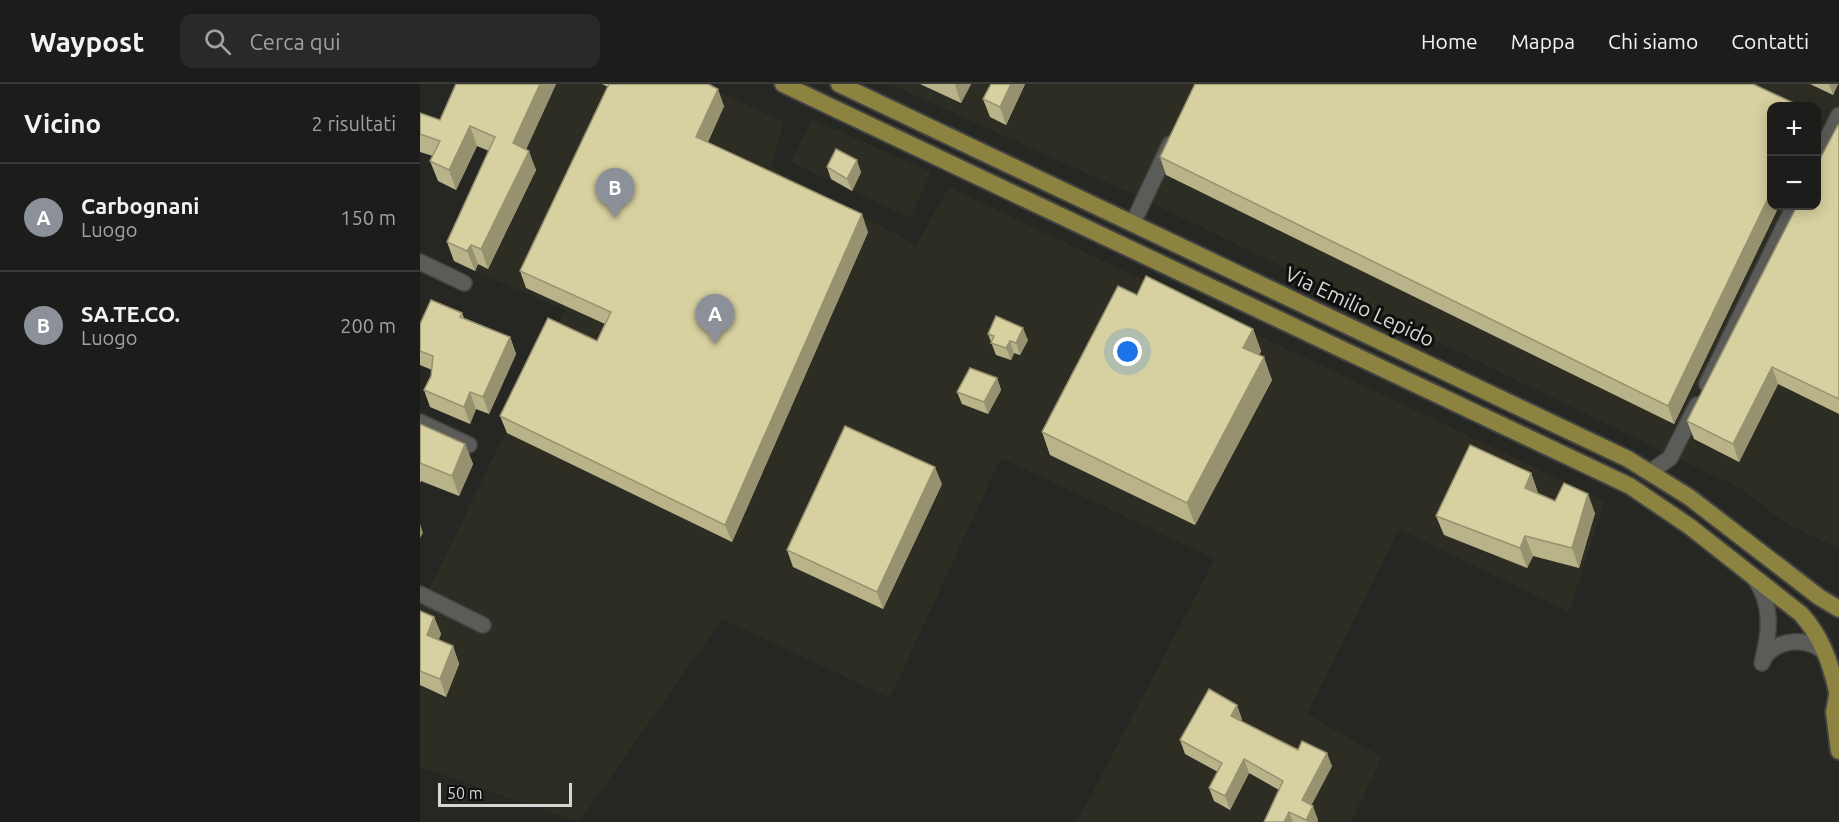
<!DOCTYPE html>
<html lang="it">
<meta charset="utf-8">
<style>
:root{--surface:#1c1c1a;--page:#292927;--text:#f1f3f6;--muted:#a0a1a2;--line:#3a3a39;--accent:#8c9099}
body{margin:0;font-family:Ubuntu,sans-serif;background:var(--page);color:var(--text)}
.controls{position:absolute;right:18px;top:18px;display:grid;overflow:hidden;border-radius:12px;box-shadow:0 3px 15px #0003}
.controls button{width:54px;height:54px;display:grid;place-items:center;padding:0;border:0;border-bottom:2px solid var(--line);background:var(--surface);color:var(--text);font:30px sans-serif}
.scale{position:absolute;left:18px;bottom:15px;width:134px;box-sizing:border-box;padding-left:6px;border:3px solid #d7d6d5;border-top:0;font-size:16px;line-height:21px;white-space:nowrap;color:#d7d6d5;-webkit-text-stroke:4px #0f0f0e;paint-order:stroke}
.you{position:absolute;left:708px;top:268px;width:21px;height:21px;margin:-15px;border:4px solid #fff;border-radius:50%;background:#1a73e8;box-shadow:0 0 0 9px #1a73e833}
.badge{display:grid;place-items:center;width:39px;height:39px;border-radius:50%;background:var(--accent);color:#fff;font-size:20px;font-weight:700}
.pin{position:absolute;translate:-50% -50px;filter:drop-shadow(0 2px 3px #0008)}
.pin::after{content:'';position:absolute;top:32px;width:21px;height:18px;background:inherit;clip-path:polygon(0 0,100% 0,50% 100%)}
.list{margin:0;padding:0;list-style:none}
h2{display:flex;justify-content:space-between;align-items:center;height:78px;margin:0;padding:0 24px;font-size:26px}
h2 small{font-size:20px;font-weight:400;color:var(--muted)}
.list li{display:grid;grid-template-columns:39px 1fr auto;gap:18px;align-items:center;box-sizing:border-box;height:108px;padding:0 24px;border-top:2px solid var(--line)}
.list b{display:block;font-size:22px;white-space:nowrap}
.list p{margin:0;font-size:20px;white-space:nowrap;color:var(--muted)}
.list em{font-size:20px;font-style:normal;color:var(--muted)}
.icon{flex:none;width:33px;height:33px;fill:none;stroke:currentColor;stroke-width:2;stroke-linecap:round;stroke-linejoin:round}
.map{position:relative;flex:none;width:1419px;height:738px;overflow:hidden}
header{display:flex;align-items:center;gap:36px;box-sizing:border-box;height:84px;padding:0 30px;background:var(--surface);border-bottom:2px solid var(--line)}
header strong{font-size:28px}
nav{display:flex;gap:33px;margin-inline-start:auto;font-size:21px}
.search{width:420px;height:54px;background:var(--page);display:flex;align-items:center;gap:15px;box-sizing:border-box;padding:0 21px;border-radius:12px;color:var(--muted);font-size:22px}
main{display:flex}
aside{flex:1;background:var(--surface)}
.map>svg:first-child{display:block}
.built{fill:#2e2d24;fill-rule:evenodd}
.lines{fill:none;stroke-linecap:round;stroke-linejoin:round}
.minor-casing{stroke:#434341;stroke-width:18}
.primary-casing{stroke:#434341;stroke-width:20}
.minor{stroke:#5b5b58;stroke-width:15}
.primary{stroke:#8c8341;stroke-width:16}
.wall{fill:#b9b38a}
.shaded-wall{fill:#969270}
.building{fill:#d7d0a0;stroke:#969270;stroke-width:1.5}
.labels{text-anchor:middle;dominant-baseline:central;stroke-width:6;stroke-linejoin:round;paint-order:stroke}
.street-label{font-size:21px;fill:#d7d6d5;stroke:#0f0f0e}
</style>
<header>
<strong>Waypost</strong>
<div class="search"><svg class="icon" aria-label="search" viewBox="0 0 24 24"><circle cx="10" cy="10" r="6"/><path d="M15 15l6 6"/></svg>Cerca qui</div>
<nav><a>Home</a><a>Mappa</a><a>Chi siamo</a><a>Contatti</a></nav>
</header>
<main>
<aside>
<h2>Vicino<small>2 risultati</small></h2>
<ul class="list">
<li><span class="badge">A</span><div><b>Carbognani</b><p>Luogo</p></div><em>150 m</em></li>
<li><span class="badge">B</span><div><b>SA.TE.CO.</b><p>Luogo</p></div><em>200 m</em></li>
</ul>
</aside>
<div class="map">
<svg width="1419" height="738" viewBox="0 0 1419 738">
<rect width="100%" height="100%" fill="#262623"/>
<g class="built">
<polygon points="114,0 281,0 364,38 351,83 496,161 529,103 1185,417 1149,528 979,445 887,630 962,673 931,738 657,738 795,475 581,374 470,614 302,535 159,738 0,683 0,524 145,226 31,177"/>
<path d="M 470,0 L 1419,0 L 1419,465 L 1366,439 L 1321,405 L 719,113 ZM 1352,22 L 1396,22 L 1396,122 L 1352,122 Z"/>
<polygon points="392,35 511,88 490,134 371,78"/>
</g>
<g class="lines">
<g class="minor-casing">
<g id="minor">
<polyline points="1396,76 1419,31"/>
<polyline points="713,139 750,60"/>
<polyline points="0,178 44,199"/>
<polyline points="1287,300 1374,122"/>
<polyline points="0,338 49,361"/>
<polyline points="1230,388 1250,374 1277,321"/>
<path d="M 1335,495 C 1353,521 1350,549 1342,579"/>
<polyline points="0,510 63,541"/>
<path d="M 1343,576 C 1355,553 1395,551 1408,574"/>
</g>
</g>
<g class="primary-casing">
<g id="primary">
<path d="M 363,0 L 1210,402 L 1269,442 L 1381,530 C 1402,553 1410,578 1417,607"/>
<polyline points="419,0 1208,375 1269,413 1399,513 1419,525"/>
<polyline points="1419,601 1414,628 1419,667"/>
</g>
</g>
<use href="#minor" class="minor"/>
<use href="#primary" class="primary"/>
</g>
<g class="wall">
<polygon points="136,0 106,65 116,86 68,185 58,180 55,187 34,177 27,158 69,67 57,62 36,106 18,97 10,77 13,72 0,68 0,29 20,36"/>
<polygon points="182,0 288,0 304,22 288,58 448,148 312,458 87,349 80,332 177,257 185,240 106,204 100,187 188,3"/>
<polygon points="500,0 551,0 541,19"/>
<polygon points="571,0 605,0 586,41 570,33 563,15"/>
<polygon points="1390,0 1418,0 1413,11"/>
<polygon points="1419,41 1419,330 1358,300 1319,378 1274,355 1267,337"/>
<polygon points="740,73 1352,122 1359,122 1254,340 746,91"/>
<polygon points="407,83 441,88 432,107 411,95"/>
<polygon points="717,211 833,245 841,267 839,271 852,296 775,441 630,371 622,348"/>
<polygon points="42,229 44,234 90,253 96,270 69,330 56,325 50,340 10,323 4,306 11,292 12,286 0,281 0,240"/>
<polygon points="568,250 608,256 600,271 594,269 591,276 576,271"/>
<polygon points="577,294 581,306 568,330 542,320 537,308"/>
<polygon points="0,340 45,360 53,380 39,412 1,397 0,399"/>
<polygon points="1111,389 1118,409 1135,417 1175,429 1159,484 1113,472 1107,484 1024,451 1016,432"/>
<polygon points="522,400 463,525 373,483 367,466"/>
<polygon points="0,527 14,533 21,550 18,556 33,562 39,580 26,613 0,601"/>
<polygon points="822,635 821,637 912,682 891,721 898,736 897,738 844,738 859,706 829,689 810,726 794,717 789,704 798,688 765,670 760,656"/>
</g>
<g class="shaded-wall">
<polygon points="120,0 136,0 100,79 93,59"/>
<polygon points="535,0 551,0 541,19 535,1"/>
<polygon points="591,0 605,0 586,41 580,23"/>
<polygon points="1409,0 1418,0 1413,11"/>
<polygon points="298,5 304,22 282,70 276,53"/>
<polygon points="50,42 57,62 36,106 29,86"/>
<polygon points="109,67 116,86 68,185 61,165"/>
<polygon points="437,76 441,88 432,107 427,95"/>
<polygon points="1352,106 1352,122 1359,122 1254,340 1248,322"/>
<polygon points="442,130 448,148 312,458 305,441"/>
<polygon points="51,161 58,180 55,187 47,167"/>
<polygon points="603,244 608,256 600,271 596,259"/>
<polygon points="833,245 841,267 832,286 823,264"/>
<polygon points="90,253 96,270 69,330 63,313"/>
<polygon points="590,257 594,269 591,276 586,264"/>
<polygon points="844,273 852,296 775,441 767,419"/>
<polygon points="1352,283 1358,300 1319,378 1313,360"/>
<polygon points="577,294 581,306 568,330 564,318"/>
<polygon points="50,308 56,325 50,340 44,323"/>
<polygon points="45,360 53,380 39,412 32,392"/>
<polygon points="515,383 522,400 463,525 457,508"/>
<polygon points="1111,389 1118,409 1112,423 1105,404"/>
<polygon points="1168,410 1175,429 1159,484 1152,464"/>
<polygon points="0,440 3,449 0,454"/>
<polygon points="1105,452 1113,472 1107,484 1100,464"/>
<polygon points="14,533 21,550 13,569 7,551"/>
<polygon points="33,562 39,580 26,613 20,595"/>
<polygon points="817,621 822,635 816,646 811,632"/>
<polygon points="907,669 912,682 887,730 882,716"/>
<polygon points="824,675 829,689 810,726 805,712"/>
<polygon points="893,722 898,736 897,738 887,738 886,736"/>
<polygon points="869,728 873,738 864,738"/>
</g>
<g class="building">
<polygon points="36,0 120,0 93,59 109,67 61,165 51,161 47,167 27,158 75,53 50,42 29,86 10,77 20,57 0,50 0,29 20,36"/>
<polygon points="189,0 288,0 298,5 276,53 442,130 305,441 80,332 128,234 177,257 191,228 100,187"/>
<polygon points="571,0 591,0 580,23 563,15"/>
<polygon points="775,0 1333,0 1380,22 1352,22 1352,106 1248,322 740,73"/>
<polygon points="1418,41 1419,41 1419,315 1352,283 1313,360 1267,337 1377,122 1396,122 1396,82"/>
<polygon points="416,65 437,76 427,95 407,83"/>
<polygon points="726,192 833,245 823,264 844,273 767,419 622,348 698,202 717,211"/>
<polygon points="11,216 42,229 40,233 90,253 63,313 50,308 44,323 4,306 11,292 13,272 0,267 0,240"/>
<polygon points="576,232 603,244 596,259 590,257 586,264 571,259 574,252 568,250"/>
<polygon points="550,284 577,294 564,318 537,308"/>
<polygon points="0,340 45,360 32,392 0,379"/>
<polygon points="425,342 515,383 457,508 367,466"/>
<polygon points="1050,361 1111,389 1105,404 1135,417 1144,399 1168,410 1152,464 1105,452 1100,464 1016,432"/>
<polygon points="0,527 14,533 7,551 33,562 20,595 0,587"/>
<polygon points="789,605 817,621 811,632 878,666 882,657 907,669 882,716 893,722 886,736 869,728 864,738 844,738 863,697 824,675 805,712 789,704 802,679 760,656"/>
</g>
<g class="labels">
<g class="street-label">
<text transform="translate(940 222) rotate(25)">Via Emilio Lepido</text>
</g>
</g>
</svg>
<div class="controls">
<button>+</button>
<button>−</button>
</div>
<div class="scale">50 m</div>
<div class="you"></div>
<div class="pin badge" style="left:295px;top:260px">A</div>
<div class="pin badge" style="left:195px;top:134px">B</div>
</div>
</main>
